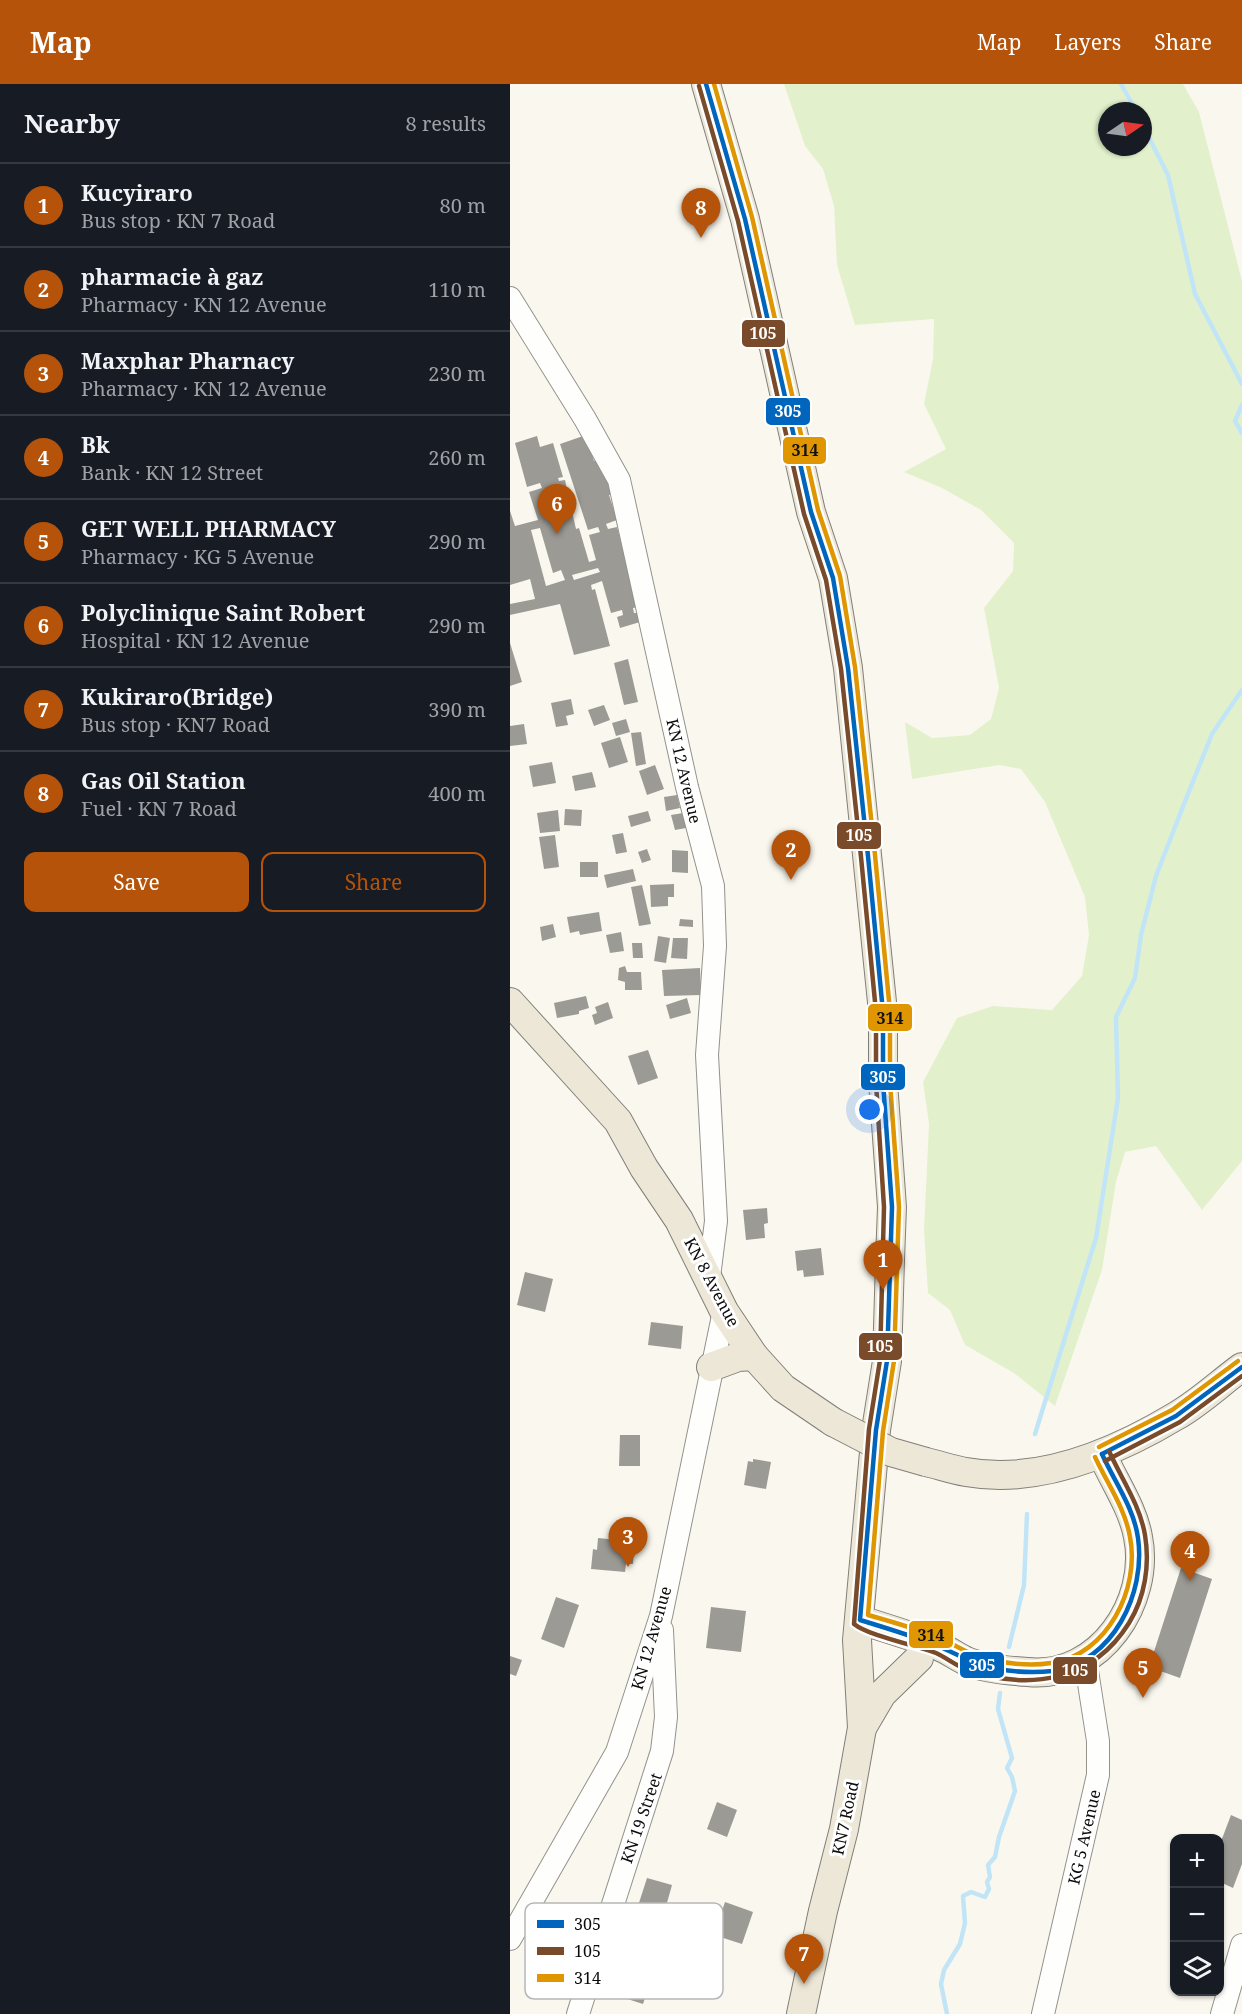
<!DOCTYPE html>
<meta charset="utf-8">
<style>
:root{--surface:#171b24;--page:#242831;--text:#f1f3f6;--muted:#9ea1a6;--line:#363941;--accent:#b45309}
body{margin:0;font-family:"Noto Serif",serif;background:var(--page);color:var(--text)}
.controls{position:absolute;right:18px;bottom:18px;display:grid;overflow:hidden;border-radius:12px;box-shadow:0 2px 4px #0004}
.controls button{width:54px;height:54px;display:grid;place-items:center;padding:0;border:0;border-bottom:2px solid var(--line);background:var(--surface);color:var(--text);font:30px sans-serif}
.compass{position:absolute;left:588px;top:18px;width:54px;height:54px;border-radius:50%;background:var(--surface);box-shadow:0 2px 4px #0004;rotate:77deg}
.you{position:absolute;left:360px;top:1026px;width:21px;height:21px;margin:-15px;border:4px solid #fff;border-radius:50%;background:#1a73e8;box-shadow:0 0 0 9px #1a73e833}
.badge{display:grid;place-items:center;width:39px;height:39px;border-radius:50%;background:var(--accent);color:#fff;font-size:20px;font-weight:700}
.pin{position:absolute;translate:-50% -50px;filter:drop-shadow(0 2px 3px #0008)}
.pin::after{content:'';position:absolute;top:32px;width:21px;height:18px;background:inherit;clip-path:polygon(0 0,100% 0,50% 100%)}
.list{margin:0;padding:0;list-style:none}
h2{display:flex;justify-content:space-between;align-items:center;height:78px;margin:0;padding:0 24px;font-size:26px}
h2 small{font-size:20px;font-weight:400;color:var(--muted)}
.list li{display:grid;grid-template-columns:39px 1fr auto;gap:18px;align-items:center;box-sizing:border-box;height:84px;padding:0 24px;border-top:2px solid var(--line)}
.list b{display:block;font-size:22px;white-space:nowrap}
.list p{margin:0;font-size:20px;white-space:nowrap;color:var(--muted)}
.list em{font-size:20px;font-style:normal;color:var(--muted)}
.actions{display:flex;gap:12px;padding:18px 24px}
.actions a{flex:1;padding:14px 0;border:2px solid var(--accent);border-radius:12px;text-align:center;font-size:21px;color:var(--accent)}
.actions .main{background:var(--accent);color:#fff}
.icon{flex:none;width:33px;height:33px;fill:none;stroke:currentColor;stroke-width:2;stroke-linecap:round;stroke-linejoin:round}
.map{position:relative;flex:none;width:732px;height:1930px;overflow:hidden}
header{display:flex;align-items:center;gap:36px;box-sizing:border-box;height:84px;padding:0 30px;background:var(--accent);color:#fff}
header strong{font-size:28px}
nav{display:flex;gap:33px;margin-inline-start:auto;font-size:21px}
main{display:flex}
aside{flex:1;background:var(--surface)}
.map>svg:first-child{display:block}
.green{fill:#e2f1cc;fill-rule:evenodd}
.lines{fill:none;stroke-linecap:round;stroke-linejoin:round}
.stream{stroke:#c1e5f7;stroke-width:4.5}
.building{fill:#9c9a94;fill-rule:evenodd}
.minor-casing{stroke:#93928d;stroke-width:24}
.major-casing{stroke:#807f7a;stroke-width:30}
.minor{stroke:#fefefc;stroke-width:22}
.major{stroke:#ece7d6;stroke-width:28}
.major-bridge-casing{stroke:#807f7a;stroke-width:30;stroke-linecap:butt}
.major-bridge{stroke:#ece7d6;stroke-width:28}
.bus-1-casing{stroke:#fff;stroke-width:9}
.bus-2-casing{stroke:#fff;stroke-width:9}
.bus-3-casing{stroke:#fff;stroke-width:9}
.bus-1{stroke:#0065bd;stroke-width:4.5}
.bus-2{stroke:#7a4b2a;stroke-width:4.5}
.bus-3{stroke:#df9601;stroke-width:4.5}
.labels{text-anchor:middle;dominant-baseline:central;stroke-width:6;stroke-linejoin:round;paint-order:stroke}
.street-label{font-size:16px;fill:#0b0b0b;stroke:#fff}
.key{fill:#fff;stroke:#b6b6b6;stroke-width:1.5}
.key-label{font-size:16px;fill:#0b0b0b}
.line-badge{stroke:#fff;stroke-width:2}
.badge-label{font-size:16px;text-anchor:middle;font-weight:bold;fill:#fff}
.pale-badge-label{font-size:16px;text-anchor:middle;font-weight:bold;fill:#111}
</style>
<header>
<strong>Map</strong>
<nav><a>Map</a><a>Layers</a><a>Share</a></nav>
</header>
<main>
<aside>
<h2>Nearby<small>8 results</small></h2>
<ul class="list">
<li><span class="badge">1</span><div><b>Kucyiraro</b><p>Bus stop · KN 7 Road</p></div><em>80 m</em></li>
<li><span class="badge">2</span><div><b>pharmacie à gaz</b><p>Pharmacy · KN 12 Avenue</p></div><em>110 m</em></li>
<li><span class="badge">3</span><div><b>Maxphar Pharnacy</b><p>Pharmacy · KN 12 Avenue</p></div><em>230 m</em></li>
<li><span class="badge">4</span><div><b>Bk</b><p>Bank · KN 12 Street</p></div><em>260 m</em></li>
<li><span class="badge">5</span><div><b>GET WELL PHARMACY</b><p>Pharmacy · KG 5 Avenue</p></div><em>290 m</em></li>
<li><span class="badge">6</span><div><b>Polyclinique Saint Robert</b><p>Hospital · KN 12 Avenue</p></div><em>290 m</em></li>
<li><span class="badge">7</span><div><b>Kukiraro(Bridge)</b><p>Bus stop · KN7 Road</p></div><em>390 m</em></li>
<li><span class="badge">8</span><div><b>Gas Oil Station</b><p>Fuel · KN 7 Road</p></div><em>400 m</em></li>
</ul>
<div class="actions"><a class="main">Save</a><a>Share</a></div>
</aside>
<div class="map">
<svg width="732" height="1930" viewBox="0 0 732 1930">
<rect width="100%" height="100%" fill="#faf8ee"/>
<path class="green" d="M 274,0 L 673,0 L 689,28 L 732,197 L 732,1077 L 692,1126 L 646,1062 L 615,1068 L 606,1098 L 592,1186 L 545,1322 L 504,1289 L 455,1261 L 440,1226 L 418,1209 L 414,1146 L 419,1040 L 413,998 L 447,934 L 483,922 L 542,926 L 572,892 L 579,851 L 575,813 L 535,718 L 511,685 L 489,681 L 402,695 L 395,638 L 422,654 L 460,651 L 481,635 L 489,604 L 474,524 L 503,487 L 504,459 L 471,426 L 432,404 L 394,388 L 436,365 L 414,320 L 423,275 L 424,235 L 345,241 L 327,181 L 324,122 L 313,85 L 295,62 ZM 597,27 L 633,27 L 633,63 L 597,63 Z"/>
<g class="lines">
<g class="stream">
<polyline points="611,0 626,27"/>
<polyline points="633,42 658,91 685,210 732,300"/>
<polyline points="732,321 725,337 732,349"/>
<polyline points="525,1350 586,1154 608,1014 606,933 625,894 631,851 646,792 674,720 702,650 732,606"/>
<polyline points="499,1563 514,1501 517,1430"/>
<polyline points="437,1930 431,1900 434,1886 450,1860 455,1839 453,1812 461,1808 475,1813 479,1805 477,1798 480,1793 478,1781 485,1773 489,1753 505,1707 502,1693 497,1684 502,1674 488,1625 490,1609"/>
</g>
</g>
<g class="building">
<path d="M 76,351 L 84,377 L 92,375 L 103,410 L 99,411 L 107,436 L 96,440 L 98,445 L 107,443 L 129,523 L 123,524 L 124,529 L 127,529 L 130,538 L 110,544 L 107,533 L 113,531 L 112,526 L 101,529 L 92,497 L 81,501 L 82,506 L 85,505 L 100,562 L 64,571 L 50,520 L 0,531 L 0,520 L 25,515 L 20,495 L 0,501 L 0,427 L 5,442 L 28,436 L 19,408 L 32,404 L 30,399 L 17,403 L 5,359 L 27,352 L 30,363 L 43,359 L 53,393 L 48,394 L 49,397 L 55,396 L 66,445 L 69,444 L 79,478 L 86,476 L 79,451 L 90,448 L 88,443 L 78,446 L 50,360 ZM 30,444 L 43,489 L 51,486 L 55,496 L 36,502 L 21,446 ZM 88,484 L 90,488 L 64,496 L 62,491 Z"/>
<polygon points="0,559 12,598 0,602"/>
<polygon points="118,575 128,618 114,621 104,579"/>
<polygon points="61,615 64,630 56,632 58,641 46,643 41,619"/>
<polygon points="94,621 100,636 84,642 78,626"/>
<polygon points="116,635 120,648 106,652 102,639"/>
<polygon points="14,640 17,660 0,662 0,642"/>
<polygon points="131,648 136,680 126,682 121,649"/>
<polygon points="110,653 118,678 99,684 91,659"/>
<polygon points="42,678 46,699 23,703 19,682"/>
<polygon points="145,681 154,705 137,711 129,687"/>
<polygon points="82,688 86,703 65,707 62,692"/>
<polygon points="167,711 170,724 156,727 154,713"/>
<polygon points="55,725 72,726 71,742 54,741"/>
<polygon points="48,726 50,747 30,749 27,729"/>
<polygon points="138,727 141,737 121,743 118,732"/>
<polygon points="173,729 176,744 165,746 161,731"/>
<polygon points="113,749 117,768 106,770 102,751"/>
<polygon points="45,751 49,783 34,785 29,753"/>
<polygon points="137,765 141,776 132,779 128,768"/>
<polygon points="162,766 178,767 178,789 162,788"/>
<rect x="70" y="778" width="18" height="15"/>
<polygon points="123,785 126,797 97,804 94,791"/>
<polygon points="164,800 164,813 158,813 158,822 141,823 140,801"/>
<polygon points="132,801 141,840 129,842 121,803"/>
<polygon points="89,828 92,847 70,851 69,847 60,849 57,833"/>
<polygon points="170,835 183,836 183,843 169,842"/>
<polygon points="43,840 46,853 32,857 30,843"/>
<polygon points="111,848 114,867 100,869 96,851"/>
<polygon points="148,852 160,854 156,879 144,877"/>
<polygon points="163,854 178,854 177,875 161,874"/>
<polygon points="122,859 132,859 133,874 123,874"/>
<polygon points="115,882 117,888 131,888 132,906 115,906 115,898 108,896 109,884"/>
<polygon points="190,884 191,911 154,912 152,886"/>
<polygon points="76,912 79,924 69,927 69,930 47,934 44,919"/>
<polygon points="177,914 181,929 160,935 156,921"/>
<polygon points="98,918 103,934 85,941 82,931 87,929 85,923"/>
<polygon points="138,966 148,994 128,1001 118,972"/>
<polygon points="257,1124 258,1139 254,1140 255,1154 236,1156 233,1126"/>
<polygon points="311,1164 314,1191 294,1193 293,1186 287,1187 285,1167"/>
<polygon points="15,1188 43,1195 35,1228 7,1221"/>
<polygon points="141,1238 173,1242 171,1265 138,1261"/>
<polygon points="110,1351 130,1351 130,1382 109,1382"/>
<polygon points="243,1375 261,1378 256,1405 234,1401 238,1377 243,1378"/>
<polygon points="88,1454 118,1457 117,1464 124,1465 123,1480 116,1480 115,1488 81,1485 83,1465 87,1466"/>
<polygon points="671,1484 702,1495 670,1594 639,1583"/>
<polygon points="46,1513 69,1521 54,1564 31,1555"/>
<polygon points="201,1523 236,1527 231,1568 196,1564"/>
<polygon points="0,1572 12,1576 6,1592 0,1590"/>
<polygon points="207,1718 227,1726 217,1753 197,1745"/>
<polygon points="721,1731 732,1736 732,1780 723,1804 710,1798 710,1760"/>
<polygon points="137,1794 162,1801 153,1833 127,1825"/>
<polygon points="215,1818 243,1828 232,1860 204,1851"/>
<polygon points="117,1881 143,1889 133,1920 108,1912"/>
</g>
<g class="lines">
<g class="minor-casing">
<g id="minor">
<polyline points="0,214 75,335 109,396 177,703 203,802 205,862 197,971 206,1137 199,1193"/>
<polyline points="0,1855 107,1668 151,1532 214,1227"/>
<polyline points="68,1930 152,1667 156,1633 152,1546"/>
<polyline points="533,1930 588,1691 588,1657 575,1574"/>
<polyline points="712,1930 732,1861"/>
</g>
</g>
<g class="major-casing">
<g id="major">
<polyline points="196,0 235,135 301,428 323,494 338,584 373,928 373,998 382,1123 380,1176 377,1277 366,1346 347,1556 352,1644 334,1745 313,1827 291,1930"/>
<polyline points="0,918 108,1037 134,1084 169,1136 214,1227 244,1272 273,1304 323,1338"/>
<polyline points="201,1283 228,1273 244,1272"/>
<path d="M 416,1378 C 429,1381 443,1386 456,1388 C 528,1401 606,1368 666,1332 C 689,1319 710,1299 732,1283"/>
<path d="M 350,1536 C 376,1544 402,1552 428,1562 C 438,1566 446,1572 456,1577 C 473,1584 500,1587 518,1588 C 590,1595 641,1517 628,1453 C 623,1424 603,1396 592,1370"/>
<polyline points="352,1644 372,1610 409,1574"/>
</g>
</g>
<use href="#minor" class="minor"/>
<use href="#major" class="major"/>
<g class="major-bridge-casing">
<polyline id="major-bridge" points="323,1338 381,1368 416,1378"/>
</g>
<use href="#major-bridge" class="major-bridge"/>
<g class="bus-1-casing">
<g id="bus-1">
<path d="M 196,0 L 235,135 L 301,428 L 323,494 L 338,584 L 358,772 L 373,928 L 373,998 L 382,1123 L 377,1277 L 366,1346 L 350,1536 C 376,1544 403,1552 428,1562 C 449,1571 465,1581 488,1585 C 505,1588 525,1589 543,1587 C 603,1578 636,1509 628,1454 C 624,1424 604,1397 592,1370"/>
<polyline points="592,1370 666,1332 732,1283"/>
</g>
</g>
<g class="bus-2-casing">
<g id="bus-2">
<path d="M 189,2 L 228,137 L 294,430 L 316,496 L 331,585 L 351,773 L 366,928 L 366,999 L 374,1123 L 370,1276 L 359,1345 L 344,1540 C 359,1552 405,1561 426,1569 C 437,1574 446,1582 458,1586 C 520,1607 583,1597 619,1539 C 635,1513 640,1481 635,1451 C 630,1421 611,1394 599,1367"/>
<polyline points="595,1377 670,1338 732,1292"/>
</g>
</g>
<g class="bus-3-casing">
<g id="bus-3">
<path d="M 204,0 L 242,133 L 308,426 L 330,492 L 345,583 L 365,771 L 380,927 L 380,998 L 389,1123 L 384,1277 L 373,1347 L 358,1531 C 383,1538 408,1545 432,1555 C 449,1563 463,1573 482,1576 C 501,1580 522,1582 541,1579 C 598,1571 630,1504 620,1453 C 615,1424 597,1399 585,1373"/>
<polyline points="589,1363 662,1326 728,1277"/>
</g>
</g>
<use href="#bus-1" class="bus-1"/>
<use href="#bus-2" class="bus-2"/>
<use href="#bus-3" class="bus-3"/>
</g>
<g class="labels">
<g class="street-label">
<text transform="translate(174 687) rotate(77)">KN 12 Avenue</text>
<text transform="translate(202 1198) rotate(62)">KN 8 Avenue</text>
<text transform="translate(141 1554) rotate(-74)">KN 12 Avenue</text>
<text transform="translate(131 1734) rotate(-71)">KN 19 Street</text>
<text transform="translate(335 1734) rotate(-78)">KN7 Road</text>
<text transform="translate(574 1753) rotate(-77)">KG 5 Avenue</text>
</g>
</g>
<rect x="15" y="1819" width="198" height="96" rx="9" class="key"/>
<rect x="27" y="1836" width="27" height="8" fill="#0065bd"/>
<rect x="27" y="1863" width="27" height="8" fill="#7a4b2a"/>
<rect x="27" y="1890" width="27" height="8" fill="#df9601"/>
<g class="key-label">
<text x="64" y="1846">305</text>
<text x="64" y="1873">105</text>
<text x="64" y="1900">314</text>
</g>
<g class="line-badge">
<rect x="231" y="235" width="45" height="29" rx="6" fill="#7a4b2a"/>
<rect x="255" y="313" width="46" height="29" rx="6" fill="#0065bd"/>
<rect x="272" y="352" width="45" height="29" rx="6" fill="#df9601"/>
<rect x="326" y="737" width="46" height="29" rx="6" fill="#7a4b2a"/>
<rect x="357" y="919" width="46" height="29" rx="6" fill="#df9601"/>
<rect x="350" y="979" width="46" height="28" rx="6" fill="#0065bd"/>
<rect x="348" y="1248" width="45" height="29" rx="6" fill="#7a4b2a"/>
<rect x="398" y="1536" width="46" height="29" rx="6" fill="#df9601"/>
<rect x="449" y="1567" width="46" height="28" rx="6" fill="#0065bd"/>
<rect x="542" y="1572" width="46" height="29" rx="6" fill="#7a4b2a"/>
</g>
<g class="badge-label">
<text x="253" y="255">105</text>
<text x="278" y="333">305</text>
<text x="349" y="757">105</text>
<text x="373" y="999">305</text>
<text x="370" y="1268">105</text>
<text x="472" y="1587">305</text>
<text x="565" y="1592">105</text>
</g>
<g class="pale-badge-label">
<text x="295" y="372">314</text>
<text x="380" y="940">314</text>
<text x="421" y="1557">314</text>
</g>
</svg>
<div class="controls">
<button>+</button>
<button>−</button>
<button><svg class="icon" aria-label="layers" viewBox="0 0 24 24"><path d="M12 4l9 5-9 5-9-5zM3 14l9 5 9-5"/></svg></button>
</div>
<svg class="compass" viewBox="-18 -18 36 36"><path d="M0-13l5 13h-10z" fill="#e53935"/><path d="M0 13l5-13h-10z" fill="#9ea1a6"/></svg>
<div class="you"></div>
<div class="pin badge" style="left:373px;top:1206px">1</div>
<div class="pin badge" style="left:281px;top:796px">2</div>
<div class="pin badge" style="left:118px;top:1483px">3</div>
<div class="pin badge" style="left:680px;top:1497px">4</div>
<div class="pin badge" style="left:633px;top:1614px">5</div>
<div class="pin badge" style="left:47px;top:450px">6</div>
<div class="pin badge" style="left:294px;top:1900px">7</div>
<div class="pin badge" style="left:191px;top:154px">8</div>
</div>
</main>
